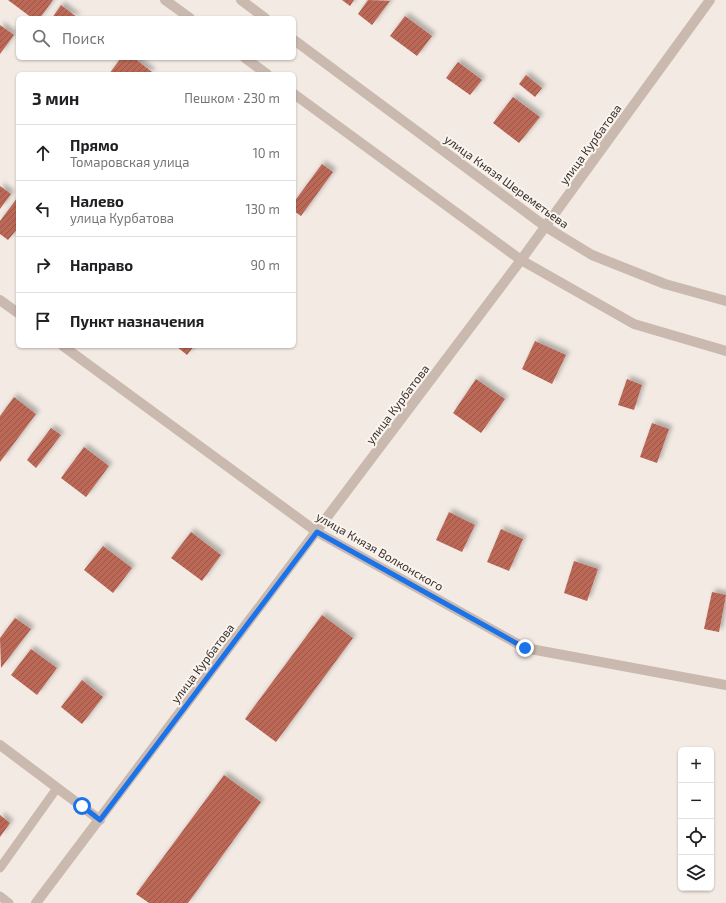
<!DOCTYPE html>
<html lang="ru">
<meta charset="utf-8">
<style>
:root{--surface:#fff;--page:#f2f2f2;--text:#202124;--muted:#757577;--line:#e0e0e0}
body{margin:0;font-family:"Exo 2",sans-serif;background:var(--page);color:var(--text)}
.controls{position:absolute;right:12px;bottom:12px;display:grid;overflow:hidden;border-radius:6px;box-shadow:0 1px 3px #0004}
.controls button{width:36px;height:36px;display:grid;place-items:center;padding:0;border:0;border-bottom:1px solid var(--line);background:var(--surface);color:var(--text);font:20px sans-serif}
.stop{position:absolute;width:12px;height:12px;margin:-9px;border:3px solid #1a73e8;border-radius:50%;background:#fff}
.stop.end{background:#1a73e8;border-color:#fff;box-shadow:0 1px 4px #0008}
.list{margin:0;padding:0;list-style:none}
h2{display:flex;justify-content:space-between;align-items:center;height:52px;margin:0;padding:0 16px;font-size:17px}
h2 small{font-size:13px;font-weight:400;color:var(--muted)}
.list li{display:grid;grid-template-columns:26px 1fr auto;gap:12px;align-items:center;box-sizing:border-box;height:56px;padding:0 16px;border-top:1px solid var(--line)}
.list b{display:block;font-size:15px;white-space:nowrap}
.list p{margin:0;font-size:13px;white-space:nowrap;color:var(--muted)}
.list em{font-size:13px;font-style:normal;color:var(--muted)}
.icon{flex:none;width:22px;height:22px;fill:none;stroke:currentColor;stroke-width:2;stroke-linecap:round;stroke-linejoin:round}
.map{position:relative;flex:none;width:726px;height:903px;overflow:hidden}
.search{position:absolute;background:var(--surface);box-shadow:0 1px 3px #0004;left:16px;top:16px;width:280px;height:44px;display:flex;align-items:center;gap:10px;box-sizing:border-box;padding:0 14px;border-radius:6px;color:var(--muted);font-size:15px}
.panel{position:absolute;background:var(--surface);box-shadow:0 1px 3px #0004;left:16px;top:72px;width:280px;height:276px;border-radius:6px}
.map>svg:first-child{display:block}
.building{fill:url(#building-hatch);filter:url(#shadow)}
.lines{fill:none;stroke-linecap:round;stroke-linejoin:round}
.lane{stroke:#cab9af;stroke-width:9}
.street{stroke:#cab9af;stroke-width:10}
.route{stroke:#1a73e8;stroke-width:5}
.labels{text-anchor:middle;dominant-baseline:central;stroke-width:4;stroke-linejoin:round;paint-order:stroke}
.street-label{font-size:12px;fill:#392f2c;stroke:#faf4ef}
</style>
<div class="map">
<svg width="726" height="903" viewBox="0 0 726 903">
<defs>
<pattern id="building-hatch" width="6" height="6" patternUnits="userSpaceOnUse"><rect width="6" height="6" fill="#bc6757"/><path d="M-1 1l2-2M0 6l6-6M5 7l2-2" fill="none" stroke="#9a5548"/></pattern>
<filter id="shadow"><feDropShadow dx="3.5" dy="-3.5" stdDeviation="2" flood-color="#0004"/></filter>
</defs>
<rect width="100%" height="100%" fill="#f2eae3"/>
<g class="building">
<polygon points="8,0 53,0 40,18 32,18"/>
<polygon points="342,0 354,0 350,6"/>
<polygon points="368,0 390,1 372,25 358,14"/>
<polygon points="61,5 78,18 52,18"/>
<polygon points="405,16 432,36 417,56 390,36"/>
<polygon points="0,25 14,35 0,54"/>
<polygon points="121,58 134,58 152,72 150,74 109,74"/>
<polygon points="458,62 482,80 470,95 446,78"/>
<polygon points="526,75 542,88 535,97 519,84"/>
<polygon points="513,97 540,117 519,143 493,123"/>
<polygon points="322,164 333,172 301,216 294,211 294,202"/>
<polygon points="0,186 11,194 0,209"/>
<polygon points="18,197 18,228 8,240 0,234 0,221"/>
<polygon points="535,341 566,355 552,384 522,369"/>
<polygon points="176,346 194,346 187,355"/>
<polygon points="476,379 505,399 481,433 453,413"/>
<polygon points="627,379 642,385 634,410 618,405"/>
<polygon points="14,397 36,414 0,462 0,416"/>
<polygon points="652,423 669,429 657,463 640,457"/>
<polygon points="51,428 61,435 36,468 27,460"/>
<polygon points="84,447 109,466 86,497 61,478"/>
<polygon points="449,512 475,525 462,552 436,540"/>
<polygon points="501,529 523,539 509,571 487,562"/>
<polygon points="191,532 221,555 202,581 171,558"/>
<polygon points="103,546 132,568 113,593 84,570"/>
<polygon points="574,561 598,569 587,601 564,593"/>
<polygon points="712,592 726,595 719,632 704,629"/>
<polygon points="322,615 353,638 276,742 245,719"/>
<polygon points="15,618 31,629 1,668 0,638"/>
<polygon points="31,649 57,668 37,695 11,675"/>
<polygon points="82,680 103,697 82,724 61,707"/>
<polygon points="224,775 261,802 188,903 149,903 136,894"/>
<polygon points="0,815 10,823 0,837"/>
</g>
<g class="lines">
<g class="lane">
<polyline points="0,868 57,788"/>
<polyline points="0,896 9,903"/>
</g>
<g class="street">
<polyline points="165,0 190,18"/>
<polyline points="241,0 265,18"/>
<polyline points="294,40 546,227 592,255 665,284 726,301"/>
<polyline points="245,58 267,74"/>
<polyline points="294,94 521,260 634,324 726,351"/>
<polyline points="0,300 18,313"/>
<polyline points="63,346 317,532 525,648 726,685"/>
<polyline points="0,745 100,820"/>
<polyline points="36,903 521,260 710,0"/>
</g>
</g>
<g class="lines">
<polyline class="route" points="82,806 100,820 317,532 525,648"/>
</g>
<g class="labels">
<g class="street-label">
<text transform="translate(590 144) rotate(-54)">улица Курбатова</text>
<text transform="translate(507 181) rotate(36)">улица Князя Шереметьева</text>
<text transform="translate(397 404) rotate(-53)">улица Курбатова</text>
<text transform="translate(380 551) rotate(30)">улица Князя Волконского</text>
<text transform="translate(202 663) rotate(-53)">улица Курбатова</text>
</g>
</g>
</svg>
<div class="controls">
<button>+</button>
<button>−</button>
<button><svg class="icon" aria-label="locate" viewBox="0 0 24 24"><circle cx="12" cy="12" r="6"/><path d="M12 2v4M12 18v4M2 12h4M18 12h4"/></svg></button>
<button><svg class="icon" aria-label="layers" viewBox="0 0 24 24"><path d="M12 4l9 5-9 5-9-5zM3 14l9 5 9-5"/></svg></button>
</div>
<div class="stop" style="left:82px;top:806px"></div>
<div class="stop end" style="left:525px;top:648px"></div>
<div class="search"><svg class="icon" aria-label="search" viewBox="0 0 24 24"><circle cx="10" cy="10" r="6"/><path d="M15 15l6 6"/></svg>Поиск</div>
<section class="panel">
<h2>3 мин<small>Пешком · 230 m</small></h2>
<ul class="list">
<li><svg class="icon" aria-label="ahead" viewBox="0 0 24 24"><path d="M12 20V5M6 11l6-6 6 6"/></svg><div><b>Прямо</b><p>Томаровская улица</p></div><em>10 m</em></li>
<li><svg class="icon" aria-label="left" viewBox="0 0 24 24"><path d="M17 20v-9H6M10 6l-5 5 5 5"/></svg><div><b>Налево</b><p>улица Курбатова</p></div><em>130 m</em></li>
<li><svg class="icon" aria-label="right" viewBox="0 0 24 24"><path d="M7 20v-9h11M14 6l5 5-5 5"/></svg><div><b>Направо</b></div><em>90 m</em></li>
<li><svg class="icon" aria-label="arrive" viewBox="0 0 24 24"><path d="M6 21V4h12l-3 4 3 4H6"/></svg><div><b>Пункт назначения</b></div></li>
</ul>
</section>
</div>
